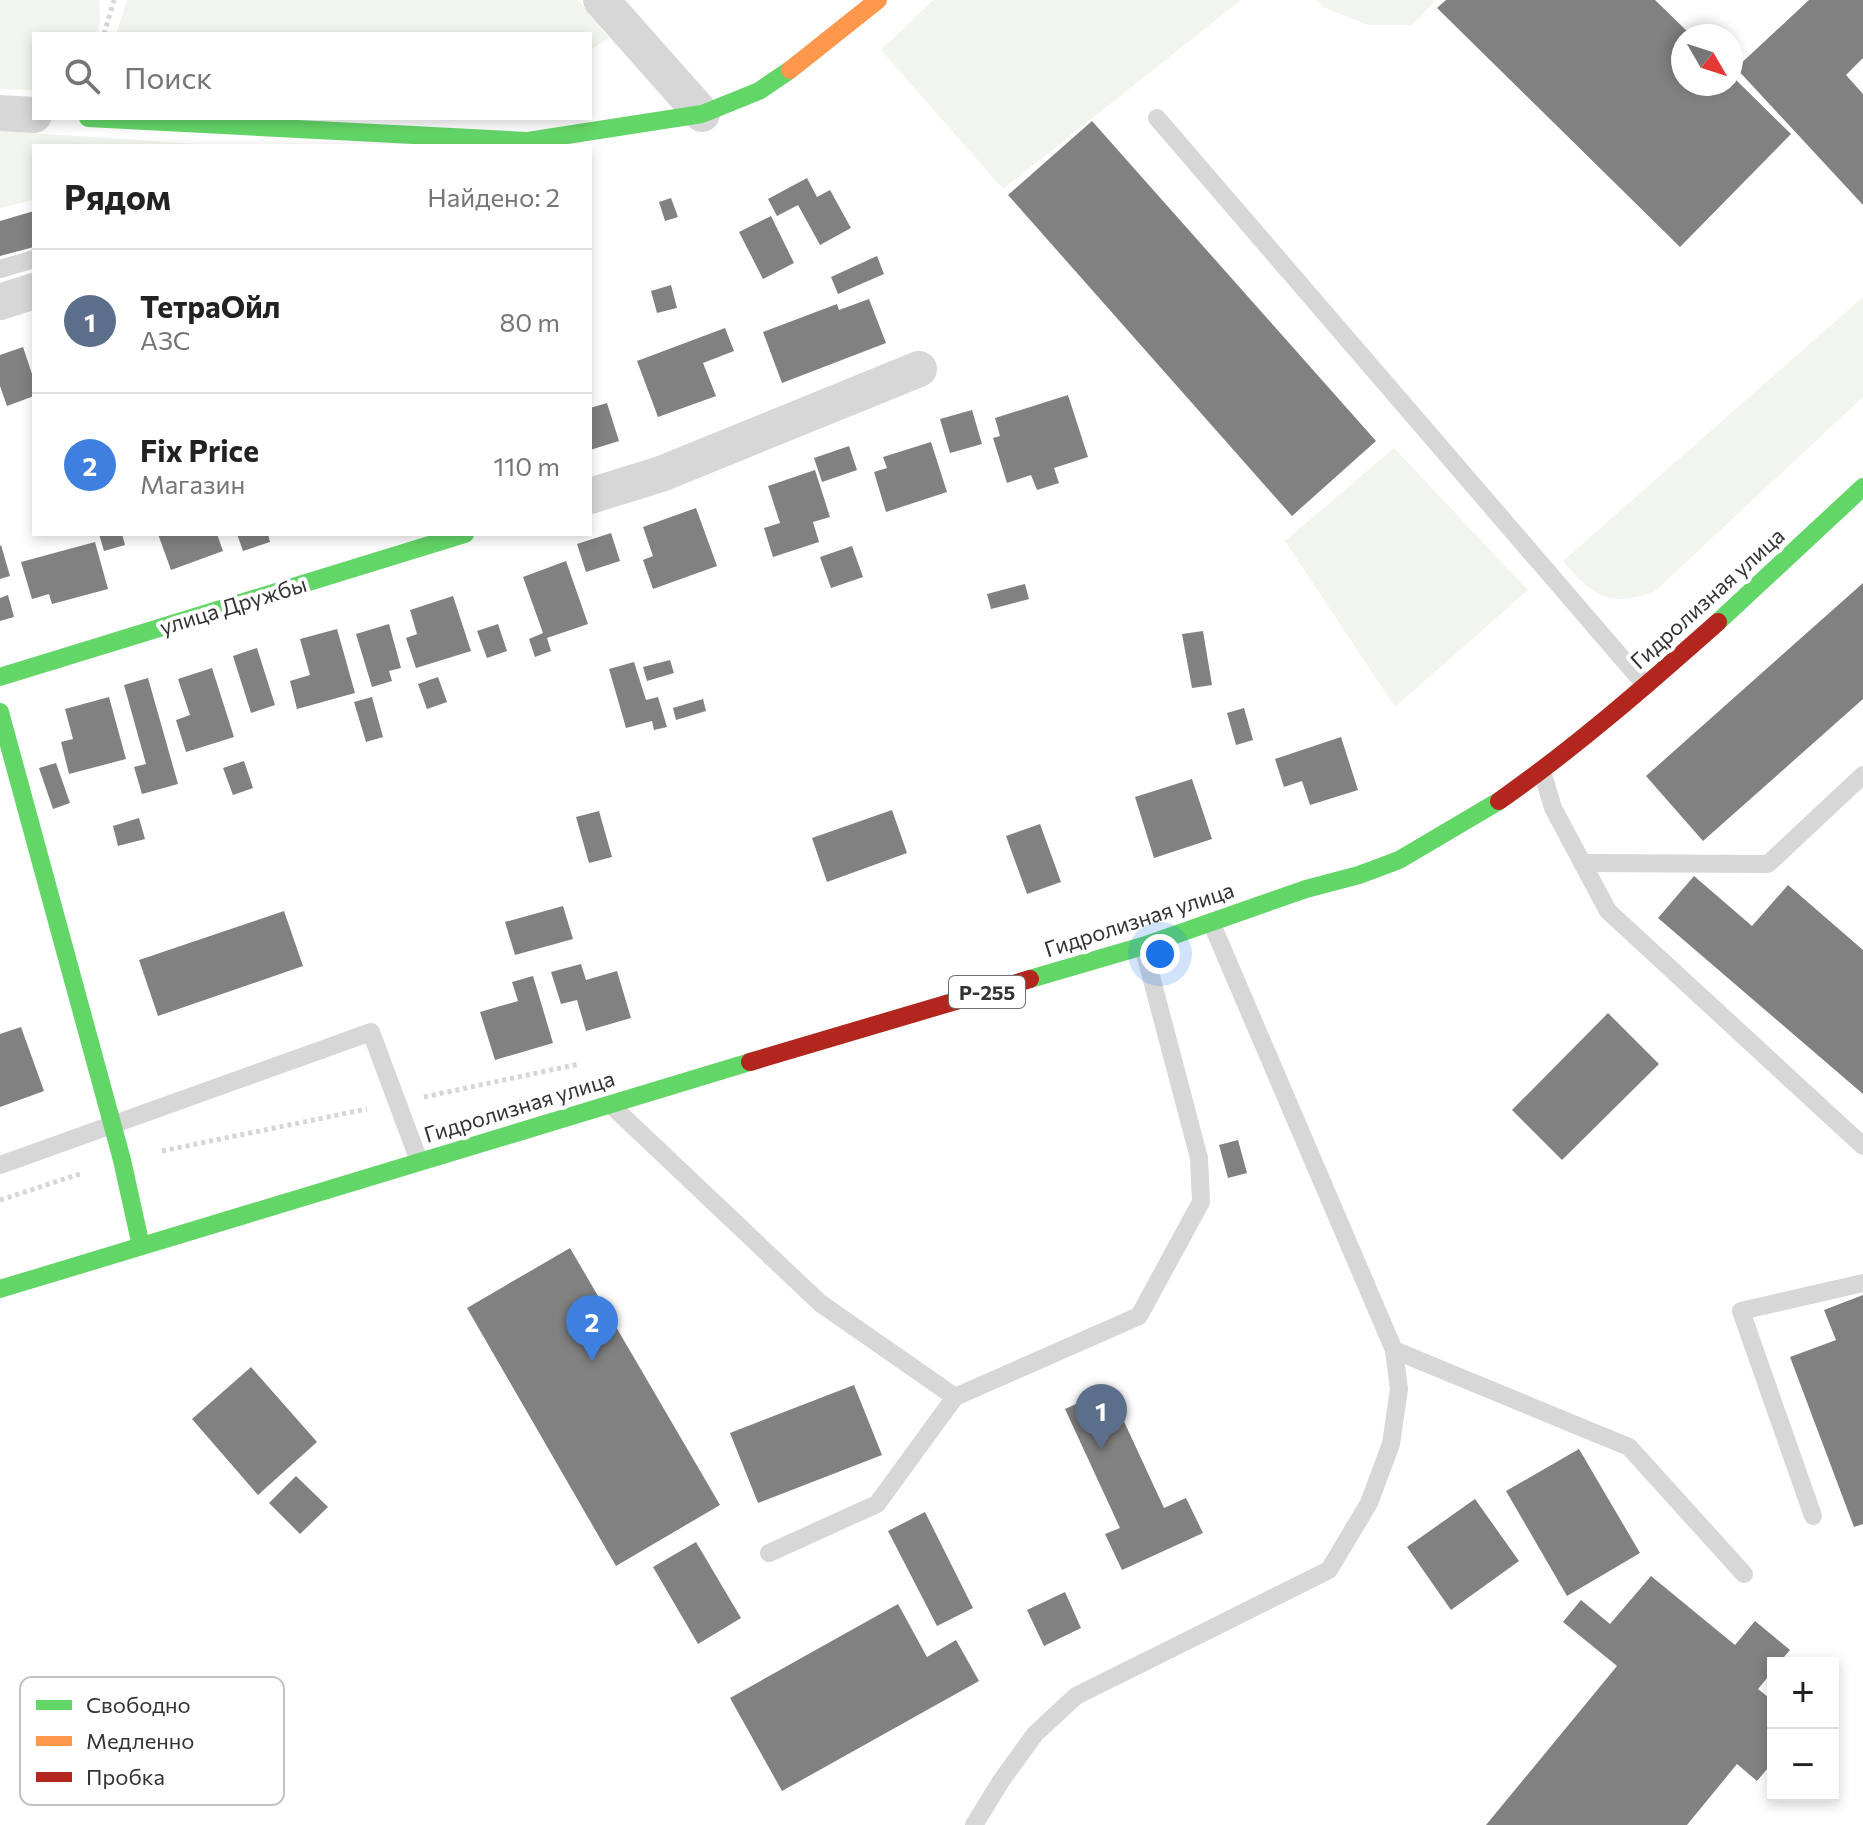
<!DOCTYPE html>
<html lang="ru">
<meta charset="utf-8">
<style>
:root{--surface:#fff;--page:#f2f2f2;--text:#222;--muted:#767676;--line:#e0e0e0;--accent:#d93025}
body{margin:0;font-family:Commissioner,sans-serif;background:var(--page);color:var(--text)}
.controls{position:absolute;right:24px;bottom:24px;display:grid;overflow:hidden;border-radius:0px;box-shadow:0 4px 12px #0003}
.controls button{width:72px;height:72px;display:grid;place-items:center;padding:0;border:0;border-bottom:2px solid var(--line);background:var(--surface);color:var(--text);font:40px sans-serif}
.compass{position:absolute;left:1671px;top:24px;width:72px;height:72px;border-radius:50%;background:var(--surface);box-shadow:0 4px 12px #0003;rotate:129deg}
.you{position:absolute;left:1160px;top:954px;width:28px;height:28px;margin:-20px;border:6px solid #fff;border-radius:50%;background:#1a73e8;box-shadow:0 0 0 12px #1a73e833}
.badge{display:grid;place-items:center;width:52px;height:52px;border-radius:50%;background:var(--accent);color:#fff;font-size:26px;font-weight:700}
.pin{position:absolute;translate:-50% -66px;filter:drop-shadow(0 2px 4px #0008)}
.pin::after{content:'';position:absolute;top:42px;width:28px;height:24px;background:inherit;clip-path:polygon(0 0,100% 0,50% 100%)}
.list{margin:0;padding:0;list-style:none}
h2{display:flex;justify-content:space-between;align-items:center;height:104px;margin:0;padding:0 32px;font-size:34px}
h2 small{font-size:26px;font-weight:400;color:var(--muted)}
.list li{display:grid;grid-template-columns:52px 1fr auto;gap:24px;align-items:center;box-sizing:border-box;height:144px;padding:0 32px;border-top:2px solid var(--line)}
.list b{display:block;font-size:30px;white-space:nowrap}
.list p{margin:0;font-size:26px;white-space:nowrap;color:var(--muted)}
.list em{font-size:26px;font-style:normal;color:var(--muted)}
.icon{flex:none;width:44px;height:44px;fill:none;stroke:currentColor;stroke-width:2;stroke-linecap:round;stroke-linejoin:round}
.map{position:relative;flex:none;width:1863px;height:1825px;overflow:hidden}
.search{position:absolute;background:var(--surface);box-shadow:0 4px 12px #0003;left:32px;top:32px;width:560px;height:88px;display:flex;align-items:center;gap:20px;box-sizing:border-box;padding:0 28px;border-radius:0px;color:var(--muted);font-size:30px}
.panel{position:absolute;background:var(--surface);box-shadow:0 4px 12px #0003;left:32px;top:144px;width:560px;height:392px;border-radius:0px}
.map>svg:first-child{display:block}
.green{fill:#f1f5ed}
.building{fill:#818181}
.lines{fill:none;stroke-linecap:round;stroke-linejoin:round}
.path{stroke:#d6d6d6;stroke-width:5;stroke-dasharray:4 4;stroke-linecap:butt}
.lane{stroke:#d7d7d7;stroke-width:18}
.street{stroke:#d7d7d7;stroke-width:36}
.fast{stroke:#63d668;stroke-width:18}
.slow{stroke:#ff974d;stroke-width:18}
.jam{stroke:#b3261e;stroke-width:18}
.labels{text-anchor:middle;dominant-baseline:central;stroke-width:8;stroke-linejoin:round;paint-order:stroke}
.shield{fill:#fff;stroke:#707070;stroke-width:2}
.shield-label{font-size:20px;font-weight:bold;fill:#333}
.street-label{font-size:22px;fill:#333;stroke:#fff}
.key{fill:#fff;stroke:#c2c2c2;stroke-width:2}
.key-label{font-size:22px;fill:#333}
</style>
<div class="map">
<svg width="1863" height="1825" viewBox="0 0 1863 1825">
<rect width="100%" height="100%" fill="#fff"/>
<g class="green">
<polygon points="0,0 99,0 100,22 98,34 34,34 34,90 0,89"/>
<polygon points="127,0 578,0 609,38 590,50 590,34 116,34"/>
<polygon points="933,0 1241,0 1003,189 881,50"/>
<polygon points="1316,0 1436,0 1412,25 1368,25 1323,7"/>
<polygon points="0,131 228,146 34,146 34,200 0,208"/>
<path d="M 1863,297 L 1863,397 L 1654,592 C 1608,608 1592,595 1563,561 Z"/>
<polygon points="1394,448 1528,590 1395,707 1285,541"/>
</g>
<g class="building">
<polygon points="1446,0 1655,0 1692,36 1683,36 1683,84 1731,84 1731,75 1791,134 1680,247 1437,8"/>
<polygon points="1809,0 1863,0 1863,58 1846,75 1863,94 1863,205 1736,68"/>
<polygon points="1092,121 1376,441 1292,516 1008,195"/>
<polygon points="807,178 817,197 830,190 851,228 820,245 798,205 777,216 768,199"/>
<polygon points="671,198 678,217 665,221 659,202"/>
<polygon points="34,211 34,247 0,256 0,221"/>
<polygon points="771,216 794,263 763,279 739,232"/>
<polygon points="877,256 884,274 838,294 831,277"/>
<polygon points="671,285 677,308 657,313 651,291"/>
<polygon points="869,299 886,343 782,383 763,332 837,304 839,310"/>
<polygon points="725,328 734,351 703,363 716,396 658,417 637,361"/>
<polygon points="23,347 34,380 34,396 7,406 0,386 0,355"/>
<polygon points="1068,395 1088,457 1054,468 1059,483 1037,490 1031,475 1007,483 993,438 1000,436 995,418"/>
<polygon points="607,403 619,441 590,450 590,408"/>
<polygon points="972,410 982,444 950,453 940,419"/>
<polygon points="931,442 947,492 886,512 874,472 887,468 883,457"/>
<polygon points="849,446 857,470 822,482 814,458"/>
<polygon points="815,470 830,517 813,522 819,542 773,557 764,528 780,523 768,486"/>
<polygon points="696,508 717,566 653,589 643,560 653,556 643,527"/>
<polygon points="611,533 620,561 586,572 577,544"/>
<polygon points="99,534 122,534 125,545 104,551"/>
<polygon points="158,534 217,534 223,551 171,570"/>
<polygon points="237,534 268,534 270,542 243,551"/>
<polygon points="95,542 108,589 52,604 49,594 32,599 21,562"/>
<polygon points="1,545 10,576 0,579 0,546"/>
<polygon points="852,546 863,577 831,588 820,557"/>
<polygon points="566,561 588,624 547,638 551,651 535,657 529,639 543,633 523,577"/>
<polygon points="1863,583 1863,699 1703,841 1646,776"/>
<polygon points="1025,584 1029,599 991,609 987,594"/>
<polygon points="8,595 14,617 0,621 0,598"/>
<polygon points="453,596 471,651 416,668 406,638 417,634 410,610"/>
<polygon points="389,624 401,668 389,671 392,681 372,687 356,634"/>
<polygon points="498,624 507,651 487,658 477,631"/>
<polygon points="337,629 355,693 297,709 290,681 310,675 300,639"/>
<polygon points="1203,631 1212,685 1192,688 1182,634"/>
<polygon points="257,648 275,705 251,713 233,656"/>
<polygon points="670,660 674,673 647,681 643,667"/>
<polygon points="634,662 646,700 658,697 667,727 654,730 652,721 626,728 609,669"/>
<polygon points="212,668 234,737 186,752 176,720 190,715 178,679"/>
<polygon points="438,677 447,702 427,709 418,684"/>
<polygon points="148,678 178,784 142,794 134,767 146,764 124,685"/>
<polygon points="109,697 126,759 69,774 61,742 73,739 65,709"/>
<polygon points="372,697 383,737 366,742 354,702"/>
<polygon points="703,699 706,711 676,720 673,708"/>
<polygon points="1244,708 1253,740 1236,745 1227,713"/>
<polygon points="1341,737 1358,790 1310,805 1302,781 1284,787 1275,759"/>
<polygon points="244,761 253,788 233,795 223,768"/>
<polygon points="56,763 70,803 53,809 39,768"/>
<polygon points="1192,779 1212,839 1154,858 1135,797"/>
<polygon points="892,810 907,853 827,882 812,838"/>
<polygon points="599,811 612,857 589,863 576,817"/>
<polygon points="139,818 145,839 118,846 113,826"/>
<polygon points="1040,824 1061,882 1027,894 1006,836"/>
<polygon points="1694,876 1752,926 1788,885 1863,950 1863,1094 1658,918"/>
<polygon points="563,906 573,939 515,955 505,922"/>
<polygon points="284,911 303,966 158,1016 139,960"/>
<polygon points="581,964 586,980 617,971 631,1018 586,1031 577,1000 561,1004 551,972"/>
<polygon points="533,976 553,1043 495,1060 480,1012 518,1001 512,982"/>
<polygon points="1608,1013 1659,1064 1562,1160 1512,1110"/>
<polygon points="21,1027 44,1091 0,1107 0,1034"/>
<polygon points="1238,1140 1247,1173 1228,1178 1219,1145"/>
<polygon points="570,1248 720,1505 616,1566 467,1308"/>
<polygon points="1863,1295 1863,1524 1854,1527 1790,1357 1836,1340 1824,1310"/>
<polygon points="251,1367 317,1442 258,1495 192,1419"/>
<polygon points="854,1385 882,1455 758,1503 730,1433"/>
<polygon points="1109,1389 1164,1508 1186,1498 1203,1533 1122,1570 1105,1534 1120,1528 1065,1409"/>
<polygon points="1579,1449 1640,1553 1567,1596 1506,1491"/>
<polygon points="296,1476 328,1507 300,1534 269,1503"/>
<polygon points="1475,1499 1519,1561 1451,1610 1407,1547"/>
<polygon points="925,1512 973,1608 937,1626 888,1531"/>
<polygon points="696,1542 741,1618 698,1644 653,1567"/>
<polygon points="1651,1576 1735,1645 1755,1621 1790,1650 1779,1663 1773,1663 1773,1671 1758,1689 1773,1701 1773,1762 1757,1781 1737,1764 1687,1825 1486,1825 1617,1666 1563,1622 1581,1600 1610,1624"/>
<polygon points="1065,1592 1081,1628 1044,1646 1027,1610"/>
<polygon points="898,1604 927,1657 956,1640 979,1681 782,1791 730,1698"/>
</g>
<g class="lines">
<g class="path">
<polyline points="104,34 114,0"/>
<polyline points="424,1097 579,1064"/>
<polyline points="162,1151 367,1109"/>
<polyline points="0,1200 83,1173"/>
</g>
<g class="lane">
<polyline points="1157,118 1646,686"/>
<polyline points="0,269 34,259"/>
<polyline points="1542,771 1553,808 1608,911 1863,1146"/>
<polyline points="1582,863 1768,864 1863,775"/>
<polyline points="611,1105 820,1303 955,1397 1139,1316 1201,1202 1199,1158 1143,946"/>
<polyline points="0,1165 371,1032 419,1161"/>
<polyline points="1394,1350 1629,1447 1744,1574"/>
<polyline points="1813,1516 1741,1311 1863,1283"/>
<polyline points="769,1553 877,1504 955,1397"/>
<polyline points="974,1825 1001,1781 1035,1734 1076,1696 1329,1570 1369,1503 1391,1444 1399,1389 1394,1350 1211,922"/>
</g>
<g class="street">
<polyline points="601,0 702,114"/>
<polyline points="0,113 34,115"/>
<polyline points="0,302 34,291"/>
<polyline points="590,496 661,474 919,369"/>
</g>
<g class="fast">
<polyline points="88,118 528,141 702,114 759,91 790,70"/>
<polyline points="1718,622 1863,487"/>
<polyline points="0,677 465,534"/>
<polyline points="0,712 122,1160 141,1246"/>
<polyline points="1030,979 1143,946 1306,889 1359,875 1399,860 1499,801"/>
<polyline points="0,1289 750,1062"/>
</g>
<polyline class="slow" points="790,70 878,0"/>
<g class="jam">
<path d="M 1499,801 C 1576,747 1647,685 1718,622"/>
<polyline points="750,1062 1030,979"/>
</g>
</g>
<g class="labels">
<rect class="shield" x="949" y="976" width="76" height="32" rx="6"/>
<g class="shield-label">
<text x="987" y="992">Р-255</text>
</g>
<g class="street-label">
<text transform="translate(1707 598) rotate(-42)">Гидролизная улица</text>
<text transform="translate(233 605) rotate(-17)">улица Дружбы</text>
<text transform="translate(1139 919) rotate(-18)">Гидролизная улица</text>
<text transform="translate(519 1106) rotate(-17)">Гидролизная улица</text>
</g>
</g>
<rect x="20" y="1677" width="264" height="128" rx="12" class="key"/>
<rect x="36" y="1700" width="36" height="10" fill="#63d668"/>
<rect x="36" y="1736" width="36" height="10" fill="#ff974d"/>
<rect x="36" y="1772" width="36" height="10" fill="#b3261e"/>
<g class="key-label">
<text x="86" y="1713">Свободно</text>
<text x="86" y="1749">Медленно</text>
<text x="86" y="1785">Пробка</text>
</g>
</svg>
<div class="controls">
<button>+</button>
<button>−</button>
</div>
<svg class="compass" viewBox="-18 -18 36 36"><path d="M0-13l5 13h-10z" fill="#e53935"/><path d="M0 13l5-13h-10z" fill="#767676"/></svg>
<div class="you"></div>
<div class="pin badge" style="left:1101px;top:1450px;background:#5c6f8a">1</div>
<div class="pin badge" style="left:592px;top:1361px;background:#3f7fe0">2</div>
<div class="search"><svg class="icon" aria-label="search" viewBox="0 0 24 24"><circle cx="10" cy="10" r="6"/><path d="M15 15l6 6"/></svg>Поиск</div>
<section class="panel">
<h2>Рядом<small>Найдено: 2</small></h2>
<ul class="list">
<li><span class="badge" style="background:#5c6f8a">1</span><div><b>ТетраОйл</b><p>АЗС</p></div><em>80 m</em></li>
<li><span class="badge" style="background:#3f7fe0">2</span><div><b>Fix Price</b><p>Магазин</p></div><em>110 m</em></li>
</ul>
</section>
</div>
